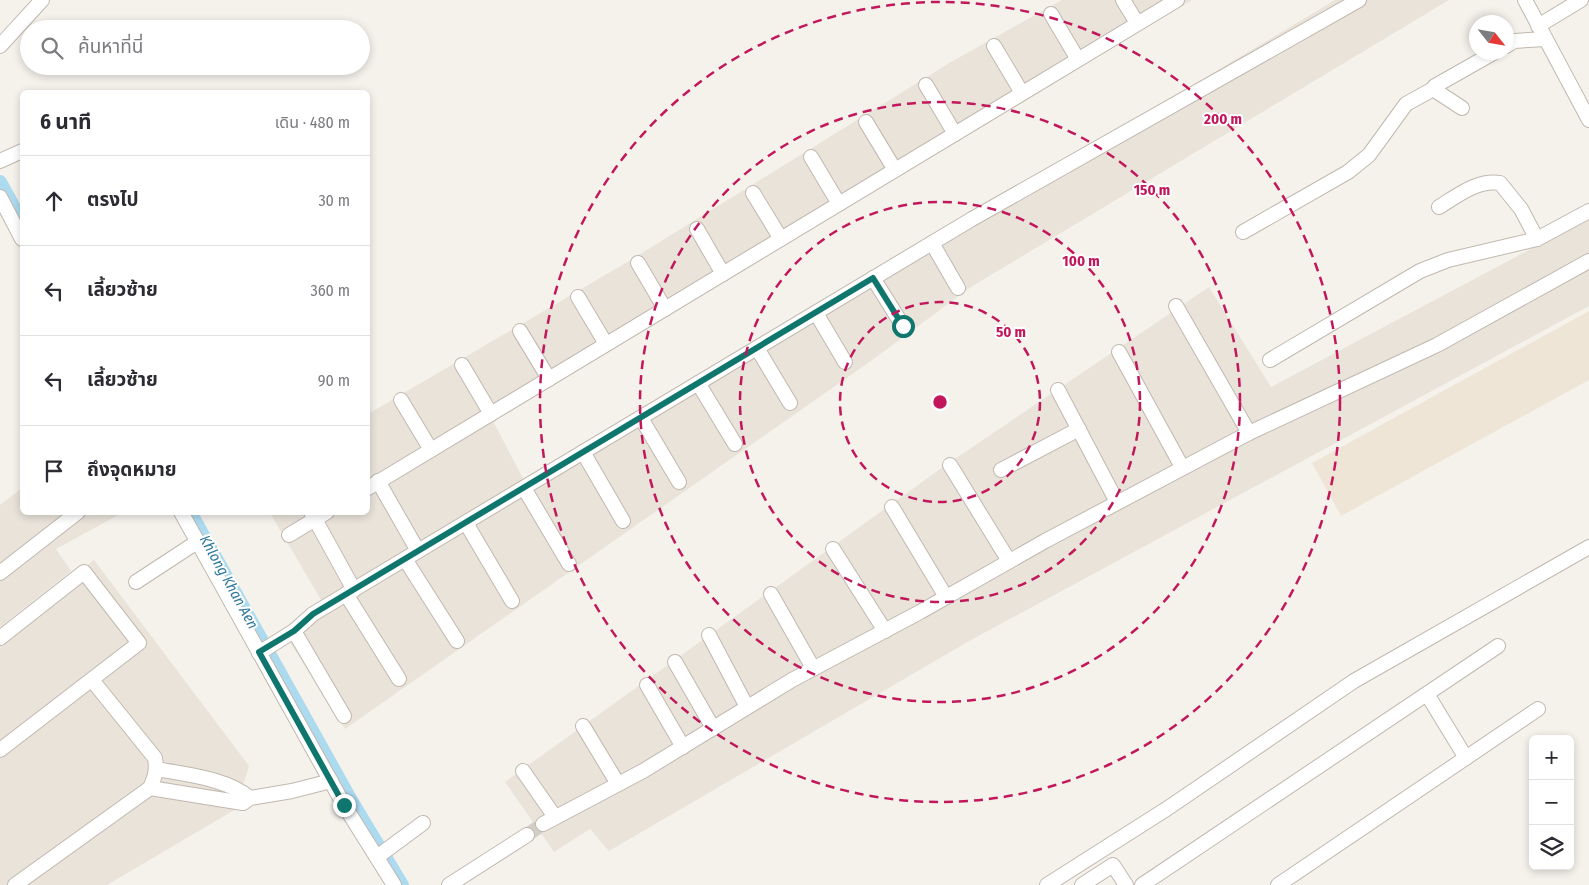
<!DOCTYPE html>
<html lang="th">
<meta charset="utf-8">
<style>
:root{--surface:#fff;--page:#f2f2f3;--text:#2b2b33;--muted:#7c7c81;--line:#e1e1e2}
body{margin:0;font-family:"Fira Sans Condensed","Noto Sans Thai",sans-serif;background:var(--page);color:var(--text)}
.controls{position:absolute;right:15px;bottom:15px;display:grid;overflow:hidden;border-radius:8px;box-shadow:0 2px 8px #0003}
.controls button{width:45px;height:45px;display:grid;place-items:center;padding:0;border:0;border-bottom:1px solid var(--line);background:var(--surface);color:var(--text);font:25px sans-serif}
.compass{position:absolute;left:1469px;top:15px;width:45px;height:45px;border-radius:50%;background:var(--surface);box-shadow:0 2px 8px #0003;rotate:121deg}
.stop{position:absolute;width:15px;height:15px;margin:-11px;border:4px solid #0f766e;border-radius:50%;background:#fff}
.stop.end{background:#0f766e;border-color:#fff;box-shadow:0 1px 5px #0008}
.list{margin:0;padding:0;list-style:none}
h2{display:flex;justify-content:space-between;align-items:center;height:65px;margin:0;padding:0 20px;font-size:21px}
h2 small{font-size:16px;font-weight:400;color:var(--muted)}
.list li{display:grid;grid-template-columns:32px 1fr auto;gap:15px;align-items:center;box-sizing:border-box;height:90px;padding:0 20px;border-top:1px solid var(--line)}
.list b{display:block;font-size:19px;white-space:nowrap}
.list em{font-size:16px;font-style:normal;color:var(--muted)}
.icon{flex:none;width:28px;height:28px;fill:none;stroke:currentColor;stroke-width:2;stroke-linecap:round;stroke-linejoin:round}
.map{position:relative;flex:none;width:1589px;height:885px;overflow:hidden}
.search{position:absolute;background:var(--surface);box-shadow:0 2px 8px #0003;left:20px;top:20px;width:350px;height:55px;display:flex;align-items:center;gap:12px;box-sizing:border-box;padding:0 18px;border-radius:28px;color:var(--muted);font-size:19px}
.panel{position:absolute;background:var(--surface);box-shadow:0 2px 8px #0003;left:20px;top:90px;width:350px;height:425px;border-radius:8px}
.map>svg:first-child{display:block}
.residential{fill:#e9e3da}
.education{fill:#eee5d7}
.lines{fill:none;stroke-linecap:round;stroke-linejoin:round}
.canal{stroke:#acdaef;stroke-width:14}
.minor-tunnel{stroke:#d3cfc8;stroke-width:14;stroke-dasharray:14 7;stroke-linecap:butt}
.minor-casing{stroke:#c1b8af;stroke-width:16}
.minor{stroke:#fff;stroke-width:14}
.route{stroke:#0f766e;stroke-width:6}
.ring{fill:none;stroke:#c2185b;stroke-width:2.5;stroke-dasharray:9 6}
.labels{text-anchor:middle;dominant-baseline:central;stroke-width:4;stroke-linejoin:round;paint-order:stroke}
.water-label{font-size:15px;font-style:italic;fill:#30799c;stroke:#fff}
.centre{fill:#c2185b;stroke:#fff;stroke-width:2.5}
.ring-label{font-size:15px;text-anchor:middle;font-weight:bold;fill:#c2185b;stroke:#fff;stroke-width:4;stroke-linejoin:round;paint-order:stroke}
</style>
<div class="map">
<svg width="1589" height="885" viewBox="0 0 1589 885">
<rect width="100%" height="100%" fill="#f5f2ec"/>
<g class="residential">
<polygon points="1062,0 1192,0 493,421 526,484 1335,0 1449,0 971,287 868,363 345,729 283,631 324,605 270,513 368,512 368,414 629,261 951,62"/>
<polygon points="1589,218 1589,306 971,640 609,851 590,829 554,852 505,782 943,467 1209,287 1271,387"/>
<polygon points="22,488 22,512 122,513 56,549 71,571 0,627 0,505"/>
<polygon points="94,560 249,766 236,809 107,885 0,885 0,630"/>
</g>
<polygon class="education" points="1589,311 1589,380 1341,516 1312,463"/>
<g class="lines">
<g class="canal">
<polyline points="0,182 22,222"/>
<polyline points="190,512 349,797 402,885"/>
</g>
<polyline class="minor-tunnel" points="527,835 543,824"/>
<g class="minor-casing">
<g id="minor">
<polyline points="1123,0 1137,23"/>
<polyline points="1525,0 1589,120"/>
<polyline points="1051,14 1077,58"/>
<polyline points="1538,26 1581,0"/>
<polyline points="0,46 42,0"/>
<polyline points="994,46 1022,93"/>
<polyline points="1506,46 1514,41 1545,39"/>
<polyline points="926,85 955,134"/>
<polyline points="1462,108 1436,91 1435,86 1495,52"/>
<polyline points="866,122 895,170"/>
<polyline points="811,157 839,204"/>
<polyline points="0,161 22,151"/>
<polyline points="753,193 781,239"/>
<polyline points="0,197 22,239"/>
<path d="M 1439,207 C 1457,196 1478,179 1500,183 L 1521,209 L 1537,239"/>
<polyline points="697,229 723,274"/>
<polyline points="1243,232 1348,172 1369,155 1406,104 1435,88"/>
<polyline points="932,243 958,288"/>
<polyline points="638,263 665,309"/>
<polyline points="873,278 903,326"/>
<polyline points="578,297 606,344"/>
<polyline points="1176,306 1249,433"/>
<polyline points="816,313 845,362"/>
<polyline points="520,331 549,379"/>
<polyline points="757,348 790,403"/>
<polyline points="1119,352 1182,467"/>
<polyline points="1270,360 1420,271 1448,260 1537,239 1589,211"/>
<polyline points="462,365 491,414"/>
<polyline points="698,383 735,444"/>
<polyline points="1058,390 1117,502"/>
<polyline points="401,400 431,450"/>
<polyline points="641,418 679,482"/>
<polyline points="583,452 623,521"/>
<polyline points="950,465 1009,561"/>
<polyline points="1001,470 1079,429"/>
<polyline points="378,481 418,551"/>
<polyline points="368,488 1177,0"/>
<polyline points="524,488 569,564"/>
<polyline points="892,507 946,597"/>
<polyline points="181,512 344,805 394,885"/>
<polyline points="311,512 354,590"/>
<polyline points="466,523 512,601"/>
<polyline points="289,535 327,512"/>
<polyline points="833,549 885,631"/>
<polyline points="405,559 457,641"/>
<polyline points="0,573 78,512"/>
<polyline points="136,582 197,542"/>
<polyline points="346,594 399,679"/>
<polyline points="771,594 813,668"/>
<polyline points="294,631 344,716"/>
<polyline points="709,635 747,707"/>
<polyline points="0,638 84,572 139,643 0,750"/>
<polyline points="259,653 294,631 313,614 972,219 1359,0"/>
<polyline points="675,662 713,728"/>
<polyline points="647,685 683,747"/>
<polyline points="1427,694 1466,758"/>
<polyline points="583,726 618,784"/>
<path d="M 157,769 C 187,775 226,778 250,798"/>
<polyline points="523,771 555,817"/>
<polyline points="150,788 243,803 250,798 292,791 331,781"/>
<polyline points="543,824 643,771 792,680 920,612 1045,541 1249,433 1437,345 1589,261"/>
<polyline points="377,857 423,823"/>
<path d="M 15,885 L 150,788 C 155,777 157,770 155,758 L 92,680"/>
<polyline points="449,885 527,835"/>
<polyline points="1047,885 1168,808 1354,681 1589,547"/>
<polyline points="1082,885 1113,865 1126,885"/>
<polyline points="1142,885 1498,646"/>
<polyline points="1278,885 1538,709"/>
</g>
</g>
<use href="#minor" class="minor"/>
</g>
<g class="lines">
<polyline class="route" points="344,805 259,652 294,631 313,614 873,278 903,326"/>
</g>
<g class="ring">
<circle cx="940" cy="402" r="100"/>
<circle cx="940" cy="402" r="200"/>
<circle cx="940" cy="402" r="300"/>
<circle cx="940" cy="402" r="400"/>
</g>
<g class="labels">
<g class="water-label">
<text transform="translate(229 582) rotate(61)">Khlong Khan Aen</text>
</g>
</g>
<circle cx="940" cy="402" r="8" class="centre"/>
<g class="ring-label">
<text x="1223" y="124">200 m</text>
<text x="1152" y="195">150 m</text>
<text x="1081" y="266">100 m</text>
<text x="1011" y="337">50 m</text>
</g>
</svg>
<div class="controls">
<button>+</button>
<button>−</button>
<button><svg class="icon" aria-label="layers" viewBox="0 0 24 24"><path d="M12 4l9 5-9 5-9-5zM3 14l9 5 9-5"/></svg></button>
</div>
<svg class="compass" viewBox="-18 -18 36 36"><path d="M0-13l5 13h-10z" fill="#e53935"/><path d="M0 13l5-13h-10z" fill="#7c7c81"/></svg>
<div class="stop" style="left:903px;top:326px"></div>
<div class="stop end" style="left:344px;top:805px"></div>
<div class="search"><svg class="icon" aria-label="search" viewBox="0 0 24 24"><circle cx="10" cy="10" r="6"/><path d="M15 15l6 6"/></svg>ค้นหาที่นี่</div>
<section class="panel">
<h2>6 นาที<small>เดิน · 480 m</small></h2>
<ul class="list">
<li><svg class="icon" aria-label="ahead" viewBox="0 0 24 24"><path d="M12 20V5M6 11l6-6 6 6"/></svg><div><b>ตรงไป</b></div><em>30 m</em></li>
<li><svg class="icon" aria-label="left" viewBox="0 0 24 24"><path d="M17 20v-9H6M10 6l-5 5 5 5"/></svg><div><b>เลี้ยวซ้าย</b></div><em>360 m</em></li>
<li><svg class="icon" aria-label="left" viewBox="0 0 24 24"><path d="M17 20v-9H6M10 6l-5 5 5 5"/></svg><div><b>เลี้ยวซ้าย</b></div><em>90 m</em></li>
<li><svg class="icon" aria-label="arrive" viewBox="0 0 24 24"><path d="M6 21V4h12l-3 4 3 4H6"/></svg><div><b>ถึงจุดหมาย</b></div></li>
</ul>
</section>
</div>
